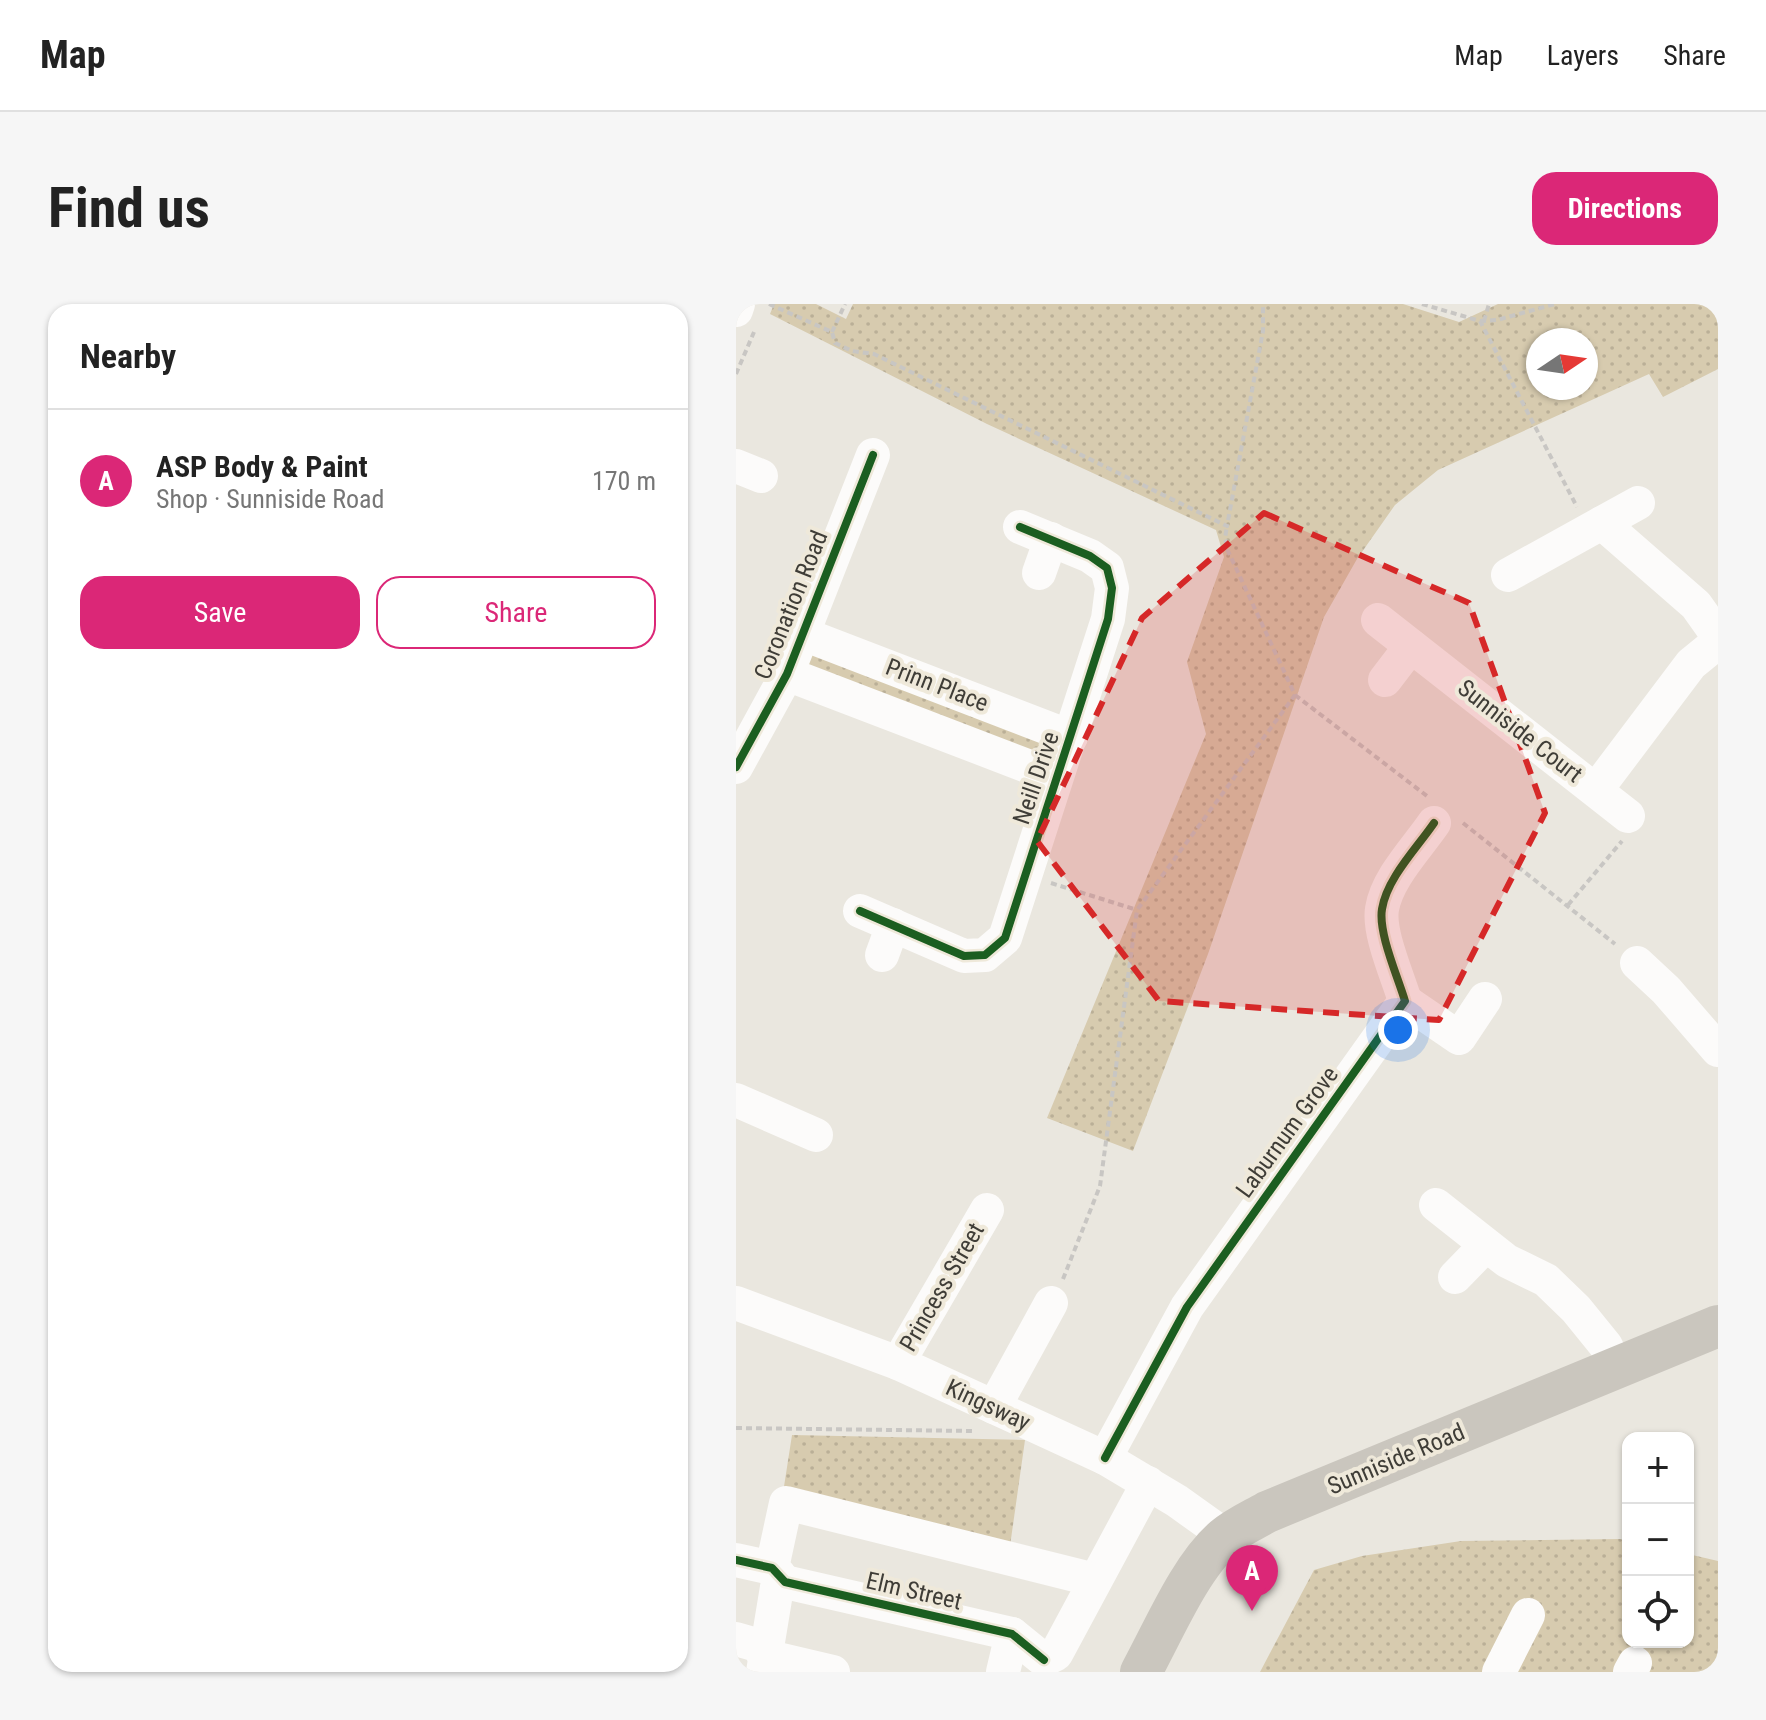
<!DOCTYPE html>
<meta charset="utf-8">
<style>
:root{--surface:#fff;--page:#f6f6f6;--text:#222;--muted:#767676;--line:#e0e0e0;--accent:#db2777}
body{margin:0;font-family:"Roboto Condensed",sans-serif;background:var(--page);color:var(--text)}
.controls{position:absolute;right:24px;bottom:24px;display:grid;overflow:hidden;border-radius:16px;box-shadow:0 2px 6px #0004}
.controls button{width:72px;height:72px;display:grid;place-items:center;padding:0;border:0;border-bottom:2px solid var(--line);background:var(--surface);color:var(--text);font:40px sans-serif}
.compass{position:absolute;left:790px;top:24px;width:72px;height:72px;border-radius:50%;background:var(--surface);box-shadow:0 2px 6px #0004;rotate:77deg}
.you{position:absolute;left:662px;top:726px;width:28px;height:28px;margin:-20px;border:6px solid #fff;border-radius:50%;background:#1a73e8;box-shadow:0 0 0 12px #1a73e833}
.badge{display:grid;place-items:center;width:52px;height:52px;border-radius:50%;background:var(--accent);color:#fff;font-size:26px;font-weight:700}
.pin{position:absolute;translate:-50% -66px;filter:drop-shadow(0 2px 4px #0008)}
.pin::after{content:'';position:absolute;top:42px;width:28px;height:24px;background:inherit;clip-path:polygon(0 0,100% 0,50% 100%)}
.list{margin:0;padding:0;list-style:none}
h2{display:flex;justify-content:space-between;align-items:center;height:104px;margin:0;padding:0 32px;font-size:34px}
h2 small{font-size:26px;font-weight:400;color:var(--muted)}
.list li{display:grid;grid-template-columns:52px 1fr auto;gap:24px;align-items:center;box-sizing:border-box;height:144px;padding:0 32px;border-top:2px solid var(--line)}
.list b{display:block;font-size:30px;white-space:nowrap}
.list p{margin:0;font-size:26px;white-space:nowrap;color:var(--muted)}
.list em{font-size:26px;font-style:normal;color:var(--muted)}
.actions{display:flex;gap:16px;padding:24px 32px}
.actions a{flex:1;padding:18px 0;border:2px solid var(--accent);border-radius:24px;text-align:center;font-size:28px;color:var(--accent)}
.actions .main{background:var(--accent);color:#fff}
.icon{flex:none;width:44px;height:44px;fill:none;stroke:currentColor;stroke-width:2;stroke-linecap:round;stroke-linejoin:round}
.map{position:relative;flex:none;width:982px;height:1368px;overflow:hidden;border-radius:24px}
header{display:flex;align-items:center;gap:48px;box-sizing:border-box;height:112px;padding:0 40px;background:var(--surface);border-bottom:2px solid var(--line)}
header strong{font-size:38px}
nav{display:flex;gap:44px;margin-inline-start:auto;font-size:28px}
.intro{display:flex;align-items:center;justify-content:space-between;box-sizing:border-box;height:192px;padding:0 48px}
h1{margin:0;font-size:56px}
.button{padding:20px 36px;border-radius:24px;background:var(--accent);color:#fff;font-size:28px;font-weight:700}
main{display:flex;gap:48px;padding:0 48px}
aside{flex:1;background:var(--surface);border-radius:24px;box-shadow:0 2px 6px #0004}
.map>svg:first-child{display:block}
.grass{fill:url(#grass-dots);fill-rule:evenodd}
.lines{fill:none;stroke-linecap:round;stroke-linejoin:round}
.path{stroke:#c8c6c3;stroke-width:4;stroke-dasharray:6 4;stroke-linecap:butt}
.minor{stroke:#fcfbfa;stroke-width:34}
.major{stroke:#cac6be;stroke-width:42}
.cycleway-casing{stroke:#efe9da;stroke-width:13}
.cycleway{stroke:#1b5e20;stroke-width:8}
.marked{fill:#d62828;fill-opacity:0.2;stroke:#d62828;stroke-width:6;stroke-dasharray:16 10;stroke-linejoin:round}
.labels{text-anchor:middle;dominant-baseline:central;stroke-width:8;stroke-linejoin:round;paint-order:stroke}
.street-label{font-size:24px;fill:#3f3d37;stroke:#efe9da}
</style>
<header>
<strong>Map</strong>
<nav><a>Map</a><a>Layers</a><a>Share</a></nav>
</header>
<div class="intro"><h1>Find us</h1><a class="button">Directions</a></div>
<main>
<aside>
<h2>Nearby<small></small></h2>
<ul class="list">
<li><span class="badge">A</span><div><b>ASP Body &amp; Paint</b><p>Shop · Sunniside Road</p></div><em>170 m</em></li>
</ul>
<div class="actions"><a class="main">Save</a><a>Share</a></div>
</aside>
<div class="map">
<svg width="982" height="1368" viewBox="0 0 982 1368">
<defs>
<pattern id="grass-dots" width="8" height="8" patternUnits="userSpaceOnUse" patternTransform="scale(2)"><rect width="8" height="8" fill="#d7cbaf"/><path d="M2 2h.1M6 6h.1" fill="none" stroke="#baaf97" stroke-width="1.8" stroke-linecap="round"/></pattern>
</defs>
<rect width="100%" height="100%" fill="#eae7df"/>
<g class="grass">
<path d="M 38,0 L 80,0 L 110,15 L 117,0 L 667,0 L 723,18 L 762,0 L 982,0 L 982,65 L 927,93 L 913,70 L 702,166 L 659,201 L 621,255 L 588,313 L 472,650 L 397,847 L 311,814 L 470,430 L 451,358 L 488,253 L 480,226 L 251,120 L 34,10 ZM 850,36 L 850,84 L 802,84 L 802,36 Z"/>
<polygon points="77,348 317,438 317,456 73,364 73,352"/>
<polygon points="56,1131 289,1136 274,1242 47,1189"/>
<polygon points="884,1235 892,1237 892,1338 952,1338 952,1250 982,1257 982,1368 524,1368 578,1266 626,1252 725,1237"/>
</g>
<g class="lines">
<g class="path">
<polyline points="33,0 96,28 99,39 116,47 138,50 491,222 527,27 527,0"/>
<polyline points="686,0 744,17 841,203"/>
<polyline points="744,17 761,16 819,0"/>
<polyline points="748,17 753,0"/>
<polyline points="96,28 109,0"/>
<polyline points="0,70 18,28"/>
<polyline points="559,391 691,492"/>
<polyline points="727,519 879,640"/>
<polyline points="315,579 401,606"/>
<polyline points="832,601 886,537"/>
<polyline points="327,975 364,882 401,606 559,391 492,247 489,234 491,222"/>
<polyline points="0,1124 238,1127"/>
</g>
<g class="minor">
<polyline points="0,6 2,0"/>
<polyline points="0,162 25,172"/>
<polyline points="866,219 960,301 982,332"/>
<polyline points="303,269 315,235"/>
<polyline points="772,271 902,199"/>
<polyline points="642,316 892,512"/>
<polyline points="67,330 335,433"/>
<polyline points="51,370 320,473"/>
<polyline points="649,376 675,342"/>
<polyline points="0,463 51,370 137,151"/>
<polyline points="860,486 955,360 982,338"/>
<polyline points="124,607 228,652 249,651 269,634 372,315 376,284 371,264 354,252 284,223"/>
<polyline points="146,651 157,621"/>
<polyline points="901,659 930,686 982,746"/>
<polyline points="669,697 723,734 749,695"/>
<polyline points="0,796 80,831"/>
<polyline points="700,901 771,957 810,976 840,1005 870,1042 880,1063"/>
<polyline points="719,973 750,941"/>
<polyline points="0,999 162,1059 369,1154 441,1197 490,1232"/>
<polyline points="162,1059 251,906"/>
<polyline points="258,1103 315,999"/>
<path d="M 369,1154 L 451,1003 L 669,697 C 662,673 642,629 646,605 C 651,574 681,544 698,519"/>
<polyline points="0,1256 36,1264"/>
<polyline points="36,1264 49,1278 276,1330 308,1356 320,1350 412,1179"/>
<polyline points="36,1264 50,1199 359,1276"/>
<polyline points="0,1335 21,1341 29,1352 97,1368"/>
<polyline points="27,1368 43,1271"/>
<polyline points="267,1368 276,1330"/>
<polyline points="763,1368 792,1311"/>
<polyline points="894,1368 899,1359"/>
</g>
<path class="major" d="M 405,1368 C 427,1328 454,1263 488,1234 C 501,1223 517,1216 531,1208 L 982,1022"/>
<g class="cycleway-casing">
<g id="cycleway">
<polyline points="0,463 51,370 137,151"/>
<polyline points="124,607 228,652 249,651 269,634 372,315 376,284 371,264 354,252 284,223"/>
<path d="M 369,1154 L 451,1003 L 669,697 C 662,673 642,629 646,605 C 651,574 681,544 698,519"/>
<polyline points="0,1256 36,1264 49,1278 276,1330 308,1356"/>
</g>
</g>
<use href="#cycleway" class="cycleway"/>
</g>
<path class="marked" d="M 528,209 L 733,299 L 809,509 L 703,716 L 423,697 L 301,537 L 406,314 Z"/>
<g class="labels">
<g class="street-label">
<text transform="translate(55 301) rotate(-68)">Coronation Road</text>
<text transform="translate(201 381) rotate(21)">Prinn Place</text>
<text transform="translate(784 427) rotate(38)">Sunniside Court</text>
<text transform="translate(300 474) rotate(-71)">Neill Drive</text>
<text transform="translate(551 828) rotate(-54)">Laburnum Grove</text>
<text transform="translate(206 983) rotate(-60)">Princess Street</text>
<text transform="translate(252 1101) rotate(25)">Kingsway</text>
<text transform="translate(660 1155) rotate(-23)">Sunniside Road</text>
<text transform="translate(178 1287) rotate(13)">Elm Street</text>
</g>
</g>
</svg>
<div class="controls">
<button>+</button>
<button>−</button>
<button><svg class="icon" aria-label="locate" viewBox="0 0 24 24"><circle cx="12" cy="12" r="6"/><path d="M12 2v4M12 18v4M2 12h4M18 12h4"/></svg></button>
</div>
<svg class="compass" viewBox="-18 -18 36 36"><path d="M0-13l5 13h-10z" fill="#e53935"/><path d="M0 13l5-13h-10z" fill="#767676"/></svg>
<div class="you"></div>
<div class="pin badge" style="left:516px;top:1307px">A</div>
</div>
</main>
